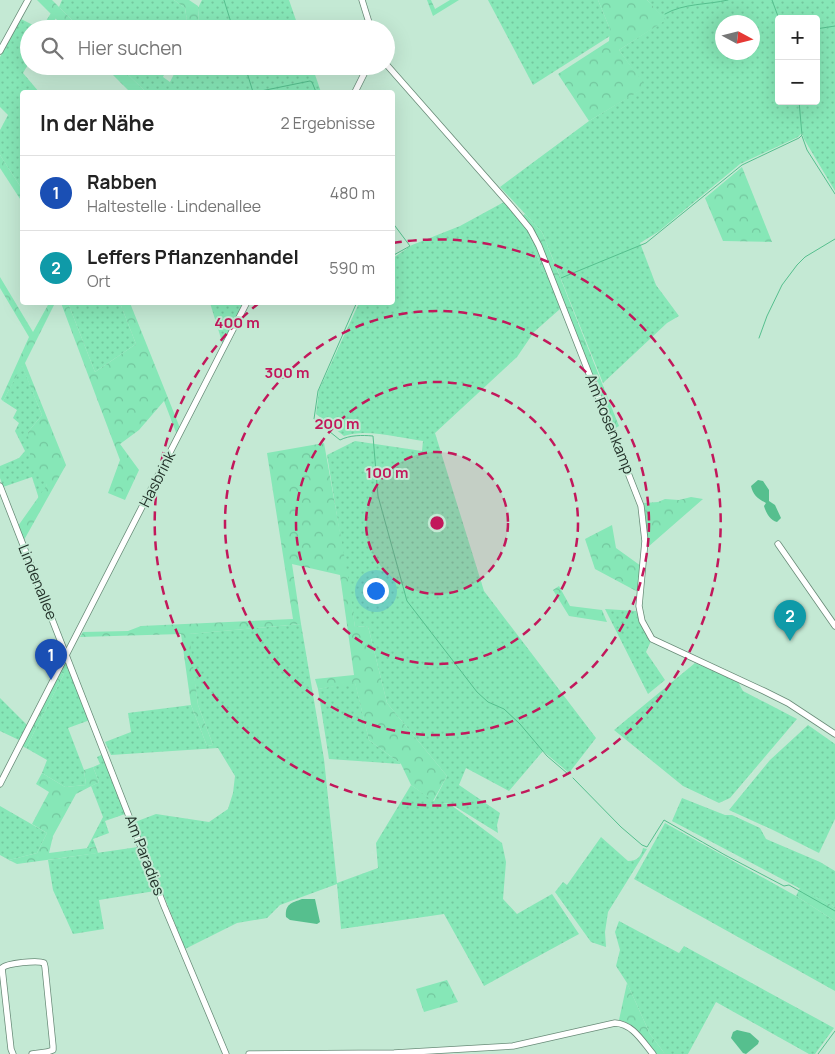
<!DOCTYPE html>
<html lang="de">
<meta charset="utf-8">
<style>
:root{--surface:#fff;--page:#f2f2f2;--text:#222;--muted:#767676;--line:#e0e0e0;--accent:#8e46b9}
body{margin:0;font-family:Manrope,sans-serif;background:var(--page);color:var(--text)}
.controls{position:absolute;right:15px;top:15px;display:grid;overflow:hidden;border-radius:5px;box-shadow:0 5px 20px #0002}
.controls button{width:45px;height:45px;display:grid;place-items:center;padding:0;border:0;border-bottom:1px solid var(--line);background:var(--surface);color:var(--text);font:25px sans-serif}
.compass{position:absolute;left:715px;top:15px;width:45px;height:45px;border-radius:50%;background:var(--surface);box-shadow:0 5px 20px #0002;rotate:97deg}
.you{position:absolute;left:375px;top:590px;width:18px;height:18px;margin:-12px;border:4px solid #fff;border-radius:50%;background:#1a73e8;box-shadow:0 0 0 8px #1a73e833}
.badge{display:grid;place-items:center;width:32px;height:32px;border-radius:50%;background:var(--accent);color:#fff;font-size:16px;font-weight:700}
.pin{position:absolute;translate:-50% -41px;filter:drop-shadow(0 1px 2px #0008)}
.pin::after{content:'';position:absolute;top:26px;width:18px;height:15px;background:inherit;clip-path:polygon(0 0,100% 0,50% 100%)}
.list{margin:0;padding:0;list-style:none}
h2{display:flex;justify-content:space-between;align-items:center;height:65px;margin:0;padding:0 20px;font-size:21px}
h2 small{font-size:16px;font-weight:400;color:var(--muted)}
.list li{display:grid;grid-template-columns:32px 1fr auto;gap:15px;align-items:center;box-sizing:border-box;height:75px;padding:0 20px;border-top:1px solid var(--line)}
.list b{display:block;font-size:19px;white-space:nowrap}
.list p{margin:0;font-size:16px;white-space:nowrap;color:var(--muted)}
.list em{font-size:16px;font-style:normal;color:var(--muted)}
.icon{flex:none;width:28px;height:28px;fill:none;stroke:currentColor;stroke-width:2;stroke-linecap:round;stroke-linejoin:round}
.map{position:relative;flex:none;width:835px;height:1054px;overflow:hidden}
.search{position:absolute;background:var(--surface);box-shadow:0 5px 20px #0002;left:20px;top:20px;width:375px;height:55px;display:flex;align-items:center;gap:12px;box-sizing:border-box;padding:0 18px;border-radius:28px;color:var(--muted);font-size:19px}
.panel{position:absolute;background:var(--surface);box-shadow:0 5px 20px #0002;left:20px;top:90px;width:375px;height:215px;border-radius:5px}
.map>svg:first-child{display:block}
.grass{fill:url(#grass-dots);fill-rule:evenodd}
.forest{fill:url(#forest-crowns)}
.water{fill:#56bf8e}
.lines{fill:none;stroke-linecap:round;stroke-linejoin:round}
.stream{stroke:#56bf8e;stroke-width:1}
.minor-casing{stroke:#698b78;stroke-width:7}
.minor{stroke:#fff;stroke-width:5.5}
.ring{fill:none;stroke:#c2185b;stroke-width:2.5;stroke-dasharray:9 6}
.labels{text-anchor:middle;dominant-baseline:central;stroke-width:4;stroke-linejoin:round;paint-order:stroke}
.street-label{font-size:15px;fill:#23322a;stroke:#c4e9d4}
.centre{fill:#c2185b;stroke:#c4e9d4;stroke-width:2.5}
.ring-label{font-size:15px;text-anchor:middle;font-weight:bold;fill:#c2185b;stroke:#c4e9d4;stroke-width:4;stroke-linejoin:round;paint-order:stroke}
</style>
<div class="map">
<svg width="835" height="1054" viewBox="0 0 835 1054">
<defs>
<pattern id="grass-dots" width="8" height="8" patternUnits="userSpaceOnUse" patternTransform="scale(1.25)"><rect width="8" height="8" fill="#86e7b7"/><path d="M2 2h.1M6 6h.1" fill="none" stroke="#73c79e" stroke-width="1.8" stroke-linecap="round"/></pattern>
<pattern id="forest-crowns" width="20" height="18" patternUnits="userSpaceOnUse" patternTransform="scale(1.25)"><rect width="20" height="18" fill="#86e7b7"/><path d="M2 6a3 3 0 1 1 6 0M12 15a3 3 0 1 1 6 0" fill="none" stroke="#73c79e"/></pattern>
</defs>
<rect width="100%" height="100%" fill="#c4e9d4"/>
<g class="grass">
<polygon points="62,0 174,0 185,8 187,21 183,29 81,29 59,7"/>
<polygon points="202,0 289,0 299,29 197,29 199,24 198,8"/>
<polygon points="488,0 598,0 610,29 610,36 533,85"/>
<path d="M 647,0 L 835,0 L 835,191 L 804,139 L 802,133 L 798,137 L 740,164 L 658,232 L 640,243 L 656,285 L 679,316 L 667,323 L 603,383 L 542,232 L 500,187 L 589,121 L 645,87 L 619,50 L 665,20 ZM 779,19 L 816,19 L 816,101 L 779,101 ZM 722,22 L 752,22 L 752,52 L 722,52 Z"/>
<polygon points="51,13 56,18 49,29 29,29 29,63 23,73 39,92 22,92 22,189 0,155 0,130 8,115 0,107 0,57 21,19 41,29"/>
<polygon points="119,66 168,66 163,77 170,82 178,66 312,66 321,92 146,92"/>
<path d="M 504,202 L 519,218 L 516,221 L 530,238 L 543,272 L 549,274 L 560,309 L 534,332 L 517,357 L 435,433 L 484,591 L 596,738 L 569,773 L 543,751 L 509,791 L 466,768 L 459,785 L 500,813 L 497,825 L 498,833 L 451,804 L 442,803 L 451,805 L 502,843 L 506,862 L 503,899 L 517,914 L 552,894 L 579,934 L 484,986 L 444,914 L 341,929 L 337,884 L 280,905 L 267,918 L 237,923 L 185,949 L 135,822 L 156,814 L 209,822 L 228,809 L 233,793 L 235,776 L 218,748 L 111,755 L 105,742 L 131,732 L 128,713 L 191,705 L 207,746 L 213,745 L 198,705 L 188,634 L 301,624 L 324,759 L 337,883 L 378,868 L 376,843 L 411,785 L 434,801 L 447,776 L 387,703 L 368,626 L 355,627 L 327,455 L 355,441 L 422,451 L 423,441 C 400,438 366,428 344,436 L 316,414 L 319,390 L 359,303 L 392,302 L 393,258 L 412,245 L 460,226 Z"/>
<polygon points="68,303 120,303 136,344 95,372"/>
<polygon points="210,303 245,303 223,345"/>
<polygon points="22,365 42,415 28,432 47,485 40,502 32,477 3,487 0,478 0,466 19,458 25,451 15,431 19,423 13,418 17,410 3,401"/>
<polygon points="605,609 636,611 642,626 651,641 646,652 665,680 648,694"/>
<polygon points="67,660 90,720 68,728 84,770 86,785 65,787 42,773 47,760 26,748 64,674 60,672"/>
<polygon points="695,663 738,682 743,691 797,719 730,798 719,803 683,786 614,730"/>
<polygon points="355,682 369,740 401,764 329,759 318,689"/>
<polygon points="0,698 27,725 19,740 0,731"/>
<polygon points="808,725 835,744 835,819 819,853 773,830 729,810 770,760"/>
<polygon points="103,754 125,814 105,821 109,833 93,839 96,847 87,848 103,817 91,786 99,782 93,767 100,764 97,757"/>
<polygon points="682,798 725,815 732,815 760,828 766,839 820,862 835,871 835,907 672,821"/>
<polygon points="0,806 47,833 37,853 9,860 0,855"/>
<polygon points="665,823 796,896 835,921 835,991 634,879"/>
<path d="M 601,837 L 628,861 C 637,861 641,857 643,848 L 647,849 L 608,912 L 605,932 L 606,947 L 591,942 L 555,892 L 563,882 L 567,885 Z"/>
<polygon points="138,847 155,891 99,900 104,929 73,934 53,890 48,860"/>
<polygon points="619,921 679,953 684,946 834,1028 815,1054 809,1054 716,1002 688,1054 665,1054 650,1034 627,983 616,966 620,950 615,932"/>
</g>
<g class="forest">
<polygon points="37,0 52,0 81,29 66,29"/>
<polygon points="174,0 189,0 198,6 199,24 197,29 183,29 187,21 185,8"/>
<polygon points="427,0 431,0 435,9 450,0 459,0 433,16"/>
<polygon points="598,0 647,0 666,20 619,50 646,87 589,121 558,74 609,41 610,29"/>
<polygon points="104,66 119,66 146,92 130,92"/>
<polygon points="0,155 22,189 22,202 0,168"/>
<polygon points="742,167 772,242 723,241 705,198"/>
<polygon points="525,214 542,232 619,426 614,429 553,275 543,272 530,238 515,221"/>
<polygon points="0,277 33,332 49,303 55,303 25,363 66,465 24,540 18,526 47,485 31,464 28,432 42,415 22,366 3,401 1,399 29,337 0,288"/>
<polygon points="61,303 68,303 95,372 136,344 120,303 130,303 180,428 177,435 164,401 139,430 120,444 139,470 125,500 108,493 120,460"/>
<polygon points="324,443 348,577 355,627 368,626 387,703 447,776 433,801 411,785 401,764 369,740 355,683 318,689 315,679 354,675 340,575 292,564 301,624 189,634 198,705 213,745 207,746 191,705 181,634 80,637 83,632 128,631 141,626 293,619 267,453"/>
<polygon points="691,497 703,499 648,547 644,503 658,502 665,499 679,500"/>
<polygon points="612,525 616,548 641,566 638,592 595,569 585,539"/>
<polygon points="559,586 570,606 602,610 607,622 569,616 553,590"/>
<polygon points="60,672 64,674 26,748 22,746"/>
<polygon points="93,767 99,782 76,794 53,836 49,853 96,847 98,853 17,864 9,860 37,853 47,833 32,824 49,792 36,784 42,773 65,787 86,785 84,770"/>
<polygon points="800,888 835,907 835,921 796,896"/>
<polygon points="447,980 458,1002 424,1012 416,989"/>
<path d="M 627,983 L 650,1034 L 665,1054 L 656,1054 C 646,1041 636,1023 619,1020 Z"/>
</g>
<g class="water">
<path d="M 758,480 L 763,481 L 769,490 L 769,501 L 775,505 L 781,518 L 777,522 C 770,520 766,513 764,506 L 766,503 C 758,499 753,495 751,486 Z"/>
<path d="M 302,899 L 315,899 L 320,922 L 317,924 L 290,920 L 286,917 C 285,904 291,903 302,899 Z"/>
<polygon points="737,1030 750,1033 759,1041 758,1044 746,1054 743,1053 731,1038 733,1032"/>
</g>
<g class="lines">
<g class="stream">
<polyline points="224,0 233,29"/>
<polyline points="772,0 779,19"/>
<path d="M 665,14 C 684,3 707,5 728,0"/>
<polyline points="816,29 835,26"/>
<polyline points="245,66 253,92"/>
<polyline points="256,92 310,81 312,82 316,92"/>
<polyline points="802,136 807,150 835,194"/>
<polyline points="392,222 410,246 392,256"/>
<polyline points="561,278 646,243 742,165 799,138 802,135 799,101"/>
<path d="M 357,302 L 318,391 L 314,419 L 340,440 C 350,435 362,435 373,436 L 378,496 L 407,601 L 477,692 L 488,702 L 504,709 L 520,724 L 547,756 L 568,774"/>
<polyline points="759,338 767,316 782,285 797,265 805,257 835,239"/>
<polyline points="573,778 621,827 642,845 647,847 664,820 725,855 784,886 789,885 835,911"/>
<polyline points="818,1054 835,1031"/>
</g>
<g class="minor-casing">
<g id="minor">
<polyline points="362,0 371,29"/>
<polyline points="0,51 28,0"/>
<polyline points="386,64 511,206 530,229 539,246 641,506 645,541 639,606 642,621 652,639 764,691 788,703 835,734"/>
<polyline points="355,92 368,66"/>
<polyline points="0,486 164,906 226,1054"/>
<polyline points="778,544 835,626"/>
<polyline points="0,784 247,302"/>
<path d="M 13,1054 L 11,1049 L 2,968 C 7,963 38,960 44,963 L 45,967 L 53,1046 L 53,1050 L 47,1052 L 32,1054"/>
<path d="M 249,1054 L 394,1053 L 513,1046 L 615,1023 C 633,1024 642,1041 653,1054"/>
</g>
</g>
<use href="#minor" class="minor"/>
</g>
<circle cx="437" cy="523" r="71" fill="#c2185b" fill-opacity=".12"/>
<g class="ring">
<circle cx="437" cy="523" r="71"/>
<circle cx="437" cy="523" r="141"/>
<circle cx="437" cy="523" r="212"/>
<path d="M393 243A283 283 0 1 1 259 303"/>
</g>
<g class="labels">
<g class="street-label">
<text transform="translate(610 424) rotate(68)">Am Rosenkamp</text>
<text transform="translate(157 479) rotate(-63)">Hasbrink</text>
<text transform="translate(38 582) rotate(68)">Lindenallee</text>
<text transform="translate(145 855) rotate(69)">Am Paradies</text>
</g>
</g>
<circle cx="437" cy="523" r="8" class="centre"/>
<g class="ring-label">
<text x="237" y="328">400 m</text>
<text x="287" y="378">300 m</text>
<text x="337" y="429">200 m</text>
<text x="387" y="478">100 m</text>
</g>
</svg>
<div class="controls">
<button>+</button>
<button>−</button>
</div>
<svg class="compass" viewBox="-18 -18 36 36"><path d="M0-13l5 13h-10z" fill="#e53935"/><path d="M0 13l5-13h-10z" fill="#767676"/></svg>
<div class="you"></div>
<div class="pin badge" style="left:51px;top:680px;background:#1a4fb4">1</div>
<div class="pin badge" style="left:790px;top:641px;background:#0f9aa8">2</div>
<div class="search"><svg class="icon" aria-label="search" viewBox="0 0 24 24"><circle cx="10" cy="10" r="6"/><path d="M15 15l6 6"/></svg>Hier suchen</div>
<section class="panel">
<h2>In der Nähe<small>2 Ergebnisse</small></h2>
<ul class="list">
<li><span class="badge" style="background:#1a4fb4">1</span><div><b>Rabben</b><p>Haltestelle · Lindenallee</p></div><em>480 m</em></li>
<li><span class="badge" style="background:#0f9aa8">2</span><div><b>Leffers Pflanzenhandel</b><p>Ort</p></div><em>590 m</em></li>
</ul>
</section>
</div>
